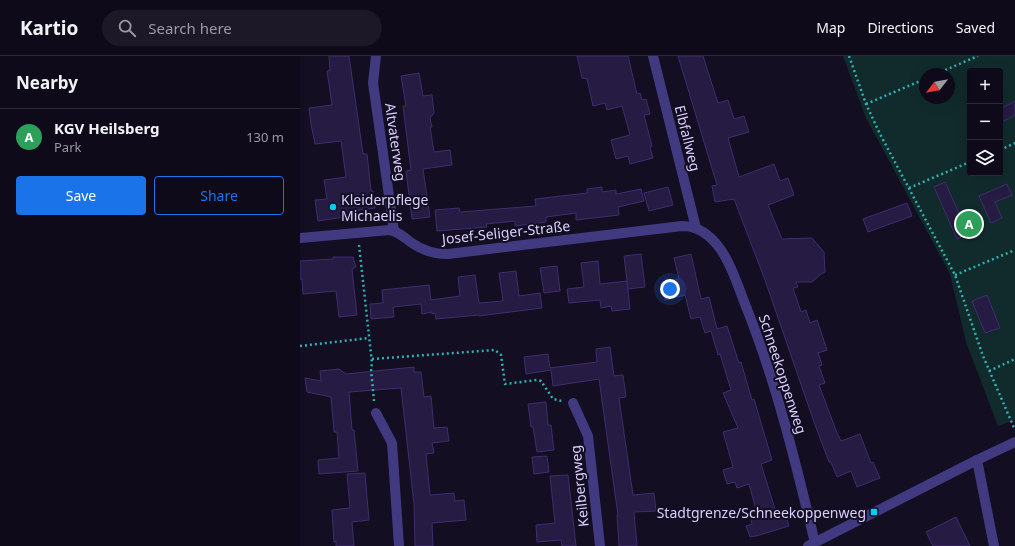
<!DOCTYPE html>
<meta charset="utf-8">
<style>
:root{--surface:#0e0a1a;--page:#1c1827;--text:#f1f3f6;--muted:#9b9aa2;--line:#2e2b39;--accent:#1a73e8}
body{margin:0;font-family:"Noto Sans",sans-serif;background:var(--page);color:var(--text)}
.controls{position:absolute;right:12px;top:12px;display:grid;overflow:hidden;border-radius:4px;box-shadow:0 4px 16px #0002}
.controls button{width:36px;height:36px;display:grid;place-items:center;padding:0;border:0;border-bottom:1px solid var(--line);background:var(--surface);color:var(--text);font:20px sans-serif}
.compass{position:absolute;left:619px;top:12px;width:36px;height:36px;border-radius:50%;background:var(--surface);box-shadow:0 4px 16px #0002;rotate:239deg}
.you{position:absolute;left:370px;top:233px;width:14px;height:14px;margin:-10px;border:3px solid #fff;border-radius:50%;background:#1a73e8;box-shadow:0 0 0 6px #1a73e833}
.badge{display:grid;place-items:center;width:26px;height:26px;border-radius:50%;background:var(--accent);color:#fff;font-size:13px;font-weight:700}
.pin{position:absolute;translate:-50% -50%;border:2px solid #fff;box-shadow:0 1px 4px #0006}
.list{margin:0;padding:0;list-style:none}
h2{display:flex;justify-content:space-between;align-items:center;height:52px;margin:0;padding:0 16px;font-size:17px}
h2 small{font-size:13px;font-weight:400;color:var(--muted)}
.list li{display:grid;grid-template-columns:26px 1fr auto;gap:12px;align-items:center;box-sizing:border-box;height:56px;padding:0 16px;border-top:1px solid var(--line)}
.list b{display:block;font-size:15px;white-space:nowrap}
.list p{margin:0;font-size:13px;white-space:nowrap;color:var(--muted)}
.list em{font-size:13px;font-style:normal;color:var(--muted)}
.actions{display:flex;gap:8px;padding:12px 16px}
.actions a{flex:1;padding:9px 0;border:1px solid var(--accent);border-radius:4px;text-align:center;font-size:14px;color:var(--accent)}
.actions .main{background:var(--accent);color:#fff}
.icon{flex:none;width:22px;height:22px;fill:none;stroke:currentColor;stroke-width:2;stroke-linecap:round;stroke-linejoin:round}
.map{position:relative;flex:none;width:715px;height:490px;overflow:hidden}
header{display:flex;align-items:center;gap:24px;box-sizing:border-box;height:56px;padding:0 20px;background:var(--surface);border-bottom:1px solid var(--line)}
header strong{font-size:19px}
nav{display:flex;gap:22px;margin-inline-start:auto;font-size:14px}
.search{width:280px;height:36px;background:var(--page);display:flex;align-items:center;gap:10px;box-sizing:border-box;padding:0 14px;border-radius:22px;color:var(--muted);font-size:15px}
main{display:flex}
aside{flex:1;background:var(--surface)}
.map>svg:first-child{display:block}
.green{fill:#112b2c;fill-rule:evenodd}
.building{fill:#261b43;stroke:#3f2d6e}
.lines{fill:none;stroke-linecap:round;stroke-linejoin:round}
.path{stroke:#31b0b2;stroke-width:2.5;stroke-dasharray:2 3;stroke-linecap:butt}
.minor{stroke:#423a80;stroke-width:10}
.poi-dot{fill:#05cbf6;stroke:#130e22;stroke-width:1.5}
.labels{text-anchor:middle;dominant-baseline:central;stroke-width:4;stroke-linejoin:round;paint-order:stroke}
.street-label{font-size:14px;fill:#d9d0fe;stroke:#130e22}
.poi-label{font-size:14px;fill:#d9d0fe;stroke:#130e22;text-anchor:start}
</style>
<header>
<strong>Kartio</strong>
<div class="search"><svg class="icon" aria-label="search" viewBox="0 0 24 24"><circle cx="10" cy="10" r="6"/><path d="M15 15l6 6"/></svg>Search here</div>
<nav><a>Map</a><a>Directions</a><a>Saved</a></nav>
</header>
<main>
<aside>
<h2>Nearby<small></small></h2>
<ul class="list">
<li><span class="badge" style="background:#2e9e5b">A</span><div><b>KGV Heilsberg</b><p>Park</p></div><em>130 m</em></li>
</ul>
<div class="actions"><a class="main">Save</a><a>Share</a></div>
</aside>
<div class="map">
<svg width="715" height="490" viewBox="0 0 715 490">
<rect width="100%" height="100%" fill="#130e22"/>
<path class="green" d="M 543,0 L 715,0 L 715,364 L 698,370 L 666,286 L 650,218 L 566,62 ZM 670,15 L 700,15 L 700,117 L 670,117 ZM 625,18 L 649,18 L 649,42 L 625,42 Z"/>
<g class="building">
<polygon points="29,0 49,0 63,98 67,98 71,135 73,135 75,152 58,154 58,156 51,157 51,160 18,165 15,144 27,143 24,124 46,121 41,85 15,88 11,68 9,52 32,49 27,15 30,14"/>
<polygon points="277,0 328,0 337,38 340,37 342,44 346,43 350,58 344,59 352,90 350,91 353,102 330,108 328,100 316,103 311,84 330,79 322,50 307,54 305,47 293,50 287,23 282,22"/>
<polygon points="378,0 403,0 418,47 428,44 434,63 444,60 449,76 428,82 439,121 474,108 480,125 488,122 494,139 468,149 482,183 512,182 524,196 525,216 521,218 512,226 496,226 498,231 493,232 501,256 506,254 510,267 517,264 527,294 518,297 522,309 519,310 525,327 519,329 537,377 541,385 560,378 571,407 573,406 580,422 557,431 551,415 537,421 531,406 529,406 514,366 465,224 434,143 415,146 412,130 417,129"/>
<polygon points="119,17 123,40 132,39 134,57 130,62 132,71 130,71 134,96 150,94 152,109 123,113 130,161 112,163 106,115 111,114 103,50 106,50 101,20"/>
<polygon points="715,45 715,59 700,67 700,53"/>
<polygon points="645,126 668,178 657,183 634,131"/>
<polygon points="707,128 712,139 695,146 702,162 691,167 679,140"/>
<polygon points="302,131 302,136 316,134 316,138 341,133 344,145 318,151 319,159 276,164 276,157 246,161 246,166 215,170 215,165 186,168 187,171 137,175 135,154 159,152 160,156 236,150 235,143 287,137 287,133"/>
<polygon points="368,131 373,149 349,155 344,137"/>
<polygon points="607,147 612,160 568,176 563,163"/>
<polygon points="341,198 345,231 328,233 324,200"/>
<polygon points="391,198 401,243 409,241 417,273 427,270 439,307 441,306 452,344 454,343 472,404 461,408 476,456 484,453 489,470 456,480 450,481 446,470 452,468 451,464 458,461 449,428 437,432 435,426 427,428 423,414 433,411 423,376 438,372 423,337 431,334 420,298 418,299 411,275 405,277 400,261 391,263 385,239 365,244 361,227 379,223 374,202"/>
<polygon points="33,201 53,201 56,211 52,213 57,259 39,261 36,235 3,238 2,223 0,223 0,205 33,203"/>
<polygon points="298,205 300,228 327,225 330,253 312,255 311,250 301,252 300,244 269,247 267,233 284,231 281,207"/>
<polygon points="257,210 260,235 244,237 240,212"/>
<polygon points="216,215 219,240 240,237 242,252 179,260 179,259 136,263 135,257 132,258 132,256 122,258 121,248 93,251 94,261 71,263 70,248 83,247 82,234 129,229 131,244 160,240 158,221 175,219 179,247 203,245 199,217"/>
<polygon points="687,239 700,272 685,277 672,245"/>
<polygon points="310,291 314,320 323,319 326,341 319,342 333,439 354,437 356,455 334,456 337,490 319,490 317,459 318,459 299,323 253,330 251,314 226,318 224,301 248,298 250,312 297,306 296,293"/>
<polygon points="114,311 114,316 121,316 124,341 131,340 134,372 147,371 149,385 132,387 134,397 126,398 130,439 154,437 155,445 164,444 166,464 132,467 133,490 115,490 114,448 101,332 49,336 52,374 54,374 58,415 19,418 18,404 39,402 37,376 34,376 31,341 7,336 5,322 21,325 20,315 39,313 46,318"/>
<polygon points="246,346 248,369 251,369 254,394 237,396 233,371 231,371 228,348"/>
<polygon points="247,400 249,416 234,418 232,401"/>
<polygon points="65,417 69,464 52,466 54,490 36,490 36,485 34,486 32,454 50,452 47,418"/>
<polygon points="268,419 276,490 262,490 261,484 237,486 236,469 255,467 250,420"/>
<polygon points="656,461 670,490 633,490 626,476"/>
</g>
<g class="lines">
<g class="path">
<polyline points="549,0 566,48 580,78 655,219 683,300 715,374"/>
<polyline points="636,18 678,0"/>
<polyline points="566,48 625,23"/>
<polyline points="700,94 715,87"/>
<polyline points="609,132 670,106"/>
<polyline points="59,189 72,307 71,313 74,345"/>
<polyline points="655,219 715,194"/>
<polyline points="0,290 69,282"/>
<polyline points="72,303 195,294 201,299 205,328 237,324 241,325 253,343 262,345"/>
<polyline points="689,315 715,303"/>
</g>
<g class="minor">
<polyline points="76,0 73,27 94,175"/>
<polyline points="353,0 396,172"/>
<path d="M 0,182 L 90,174 C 99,176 105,182 112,187 C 123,195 134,198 148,198 L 382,170 C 399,170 412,181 421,194 C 433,211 439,234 447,253 C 477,329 496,408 515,487"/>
<polyline points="273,347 288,380 300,490"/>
<polyline points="76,357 92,387 99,490"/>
<polyline points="677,404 694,490"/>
<polyline points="508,490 677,404 715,386"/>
</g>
</g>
<g class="poi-dot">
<circle cx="33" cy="151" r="4"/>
<rect x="570" y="452" width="8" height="8" rx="2"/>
</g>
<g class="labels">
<g class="street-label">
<text transform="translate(388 82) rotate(76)">Elbfallweg</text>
<text transform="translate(96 86) rotate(82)">Altvaterweg</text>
<text transform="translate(206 176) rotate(-6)">Josef-Seliger-Straße</text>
<text transform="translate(483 318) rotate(72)">Schneekoppenweg</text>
<text transform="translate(279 430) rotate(-96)">Keilbergweg</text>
</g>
<g class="poi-label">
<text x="41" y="143">Kleiderpflege<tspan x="41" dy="16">Michaelis</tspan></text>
<text x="566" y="456" text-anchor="end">Stadtgrenze/Schneekoppenweg</text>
</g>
</g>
</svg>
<div class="controls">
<button>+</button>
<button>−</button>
<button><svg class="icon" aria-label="layers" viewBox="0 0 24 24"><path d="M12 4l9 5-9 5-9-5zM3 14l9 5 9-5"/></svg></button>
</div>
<svg class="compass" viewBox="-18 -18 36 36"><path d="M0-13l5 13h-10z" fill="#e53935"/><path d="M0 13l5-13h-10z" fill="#9b9aa2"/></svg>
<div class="you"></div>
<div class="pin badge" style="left:669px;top:168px;background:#2e9e5b">A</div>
</div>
</main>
